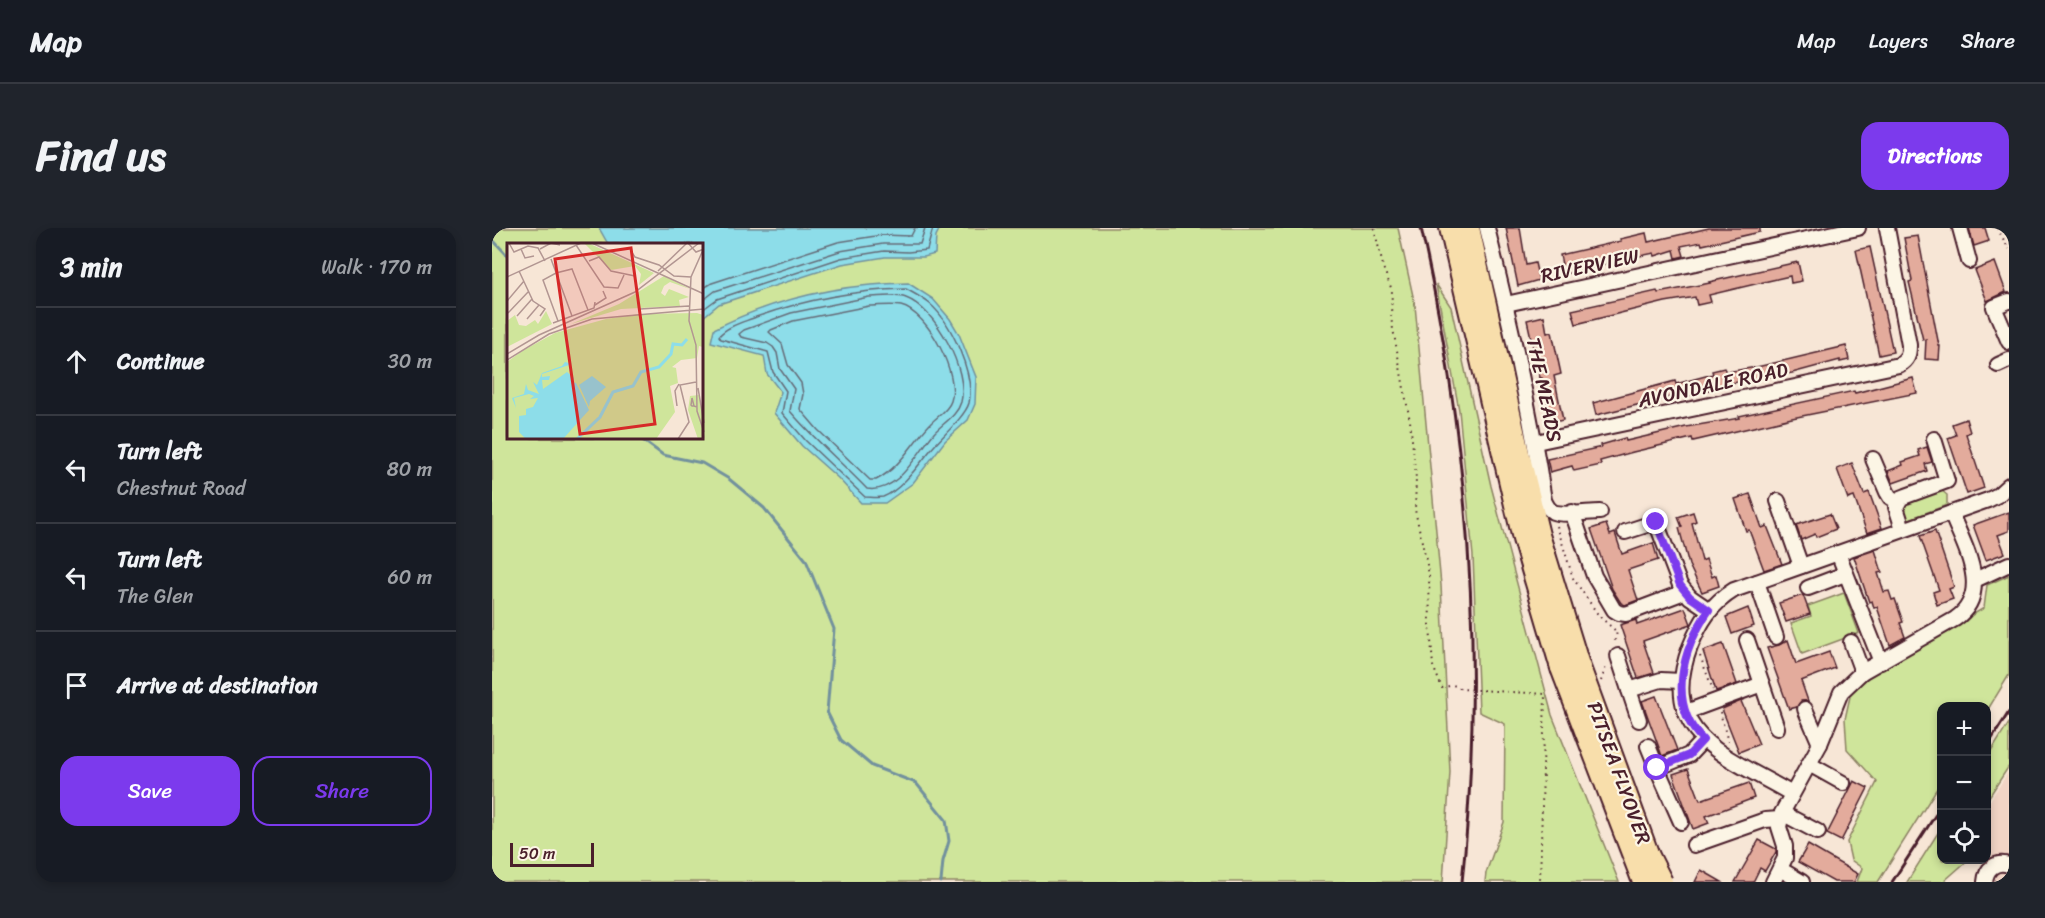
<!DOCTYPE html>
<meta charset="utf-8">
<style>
:root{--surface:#171b24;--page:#20242c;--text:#f1f3f6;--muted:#9ea1a6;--line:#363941;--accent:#7c3aed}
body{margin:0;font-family:Sriracha,sans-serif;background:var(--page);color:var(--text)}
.controls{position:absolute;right:18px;bottom:18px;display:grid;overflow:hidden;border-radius:12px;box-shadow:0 3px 9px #0003}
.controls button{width:54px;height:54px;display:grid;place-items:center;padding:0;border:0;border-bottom:2px solid var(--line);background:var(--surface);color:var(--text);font:30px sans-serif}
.scale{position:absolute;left:18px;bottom:15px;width:84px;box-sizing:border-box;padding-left:6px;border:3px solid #4a1f2b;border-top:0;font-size:16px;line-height:21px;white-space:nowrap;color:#4a1f2b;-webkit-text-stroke:4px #fcf5e5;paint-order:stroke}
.stop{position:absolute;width:18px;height:18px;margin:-14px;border:4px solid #7c3aed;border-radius:50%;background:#fff}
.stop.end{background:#7c3aed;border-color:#fff;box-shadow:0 2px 6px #0008}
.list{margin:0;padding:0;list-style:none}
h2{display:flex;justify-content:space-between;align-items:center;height:78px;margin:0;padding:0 24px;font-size:26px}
h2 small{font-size:20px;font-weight:400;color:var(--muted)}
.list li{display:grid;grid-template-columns:39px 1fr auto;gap:18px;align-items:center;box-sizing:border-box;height:108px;padding:0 24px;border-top:2px solid var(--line)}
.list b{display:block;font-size:22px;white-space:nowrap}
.list p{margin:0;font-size:20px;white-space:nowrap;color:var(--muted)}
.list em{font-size:20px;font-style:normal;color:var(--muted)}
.actions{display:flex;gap:12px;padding:18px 24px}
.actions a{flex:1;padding:14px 0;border:2px solid var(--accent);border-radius:18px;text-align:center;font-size:21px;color:var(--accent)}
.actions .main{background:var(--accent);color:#fff}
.icon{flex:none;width:33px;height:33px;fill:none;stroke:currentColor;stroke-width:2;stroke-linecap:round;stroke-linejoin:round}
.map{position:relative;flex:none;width:1517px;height:654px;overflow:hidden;border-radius:18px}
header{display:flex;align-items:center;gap:36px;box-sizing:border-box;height:84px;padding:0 30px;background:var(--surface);border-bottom:2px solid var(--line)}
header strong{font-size:28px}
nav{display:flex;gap:33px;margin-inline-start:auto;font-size:21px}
.intro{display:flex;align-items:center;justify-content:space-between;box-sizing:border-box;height:144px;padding:0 36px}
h1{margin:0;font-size:42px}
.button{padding:15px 27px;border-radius:18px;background:var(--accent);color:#fff;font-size:21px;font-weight:700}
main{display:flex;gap:36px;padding:0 36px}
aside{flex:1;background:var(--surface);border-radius:18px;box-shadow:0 3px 9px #0003}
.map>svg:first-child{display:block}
.built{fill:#f1d4c5}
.green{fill:#cfe59b;stroke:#8c8263;stroke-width:1.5;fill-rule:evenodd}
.water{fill:#8ddde9;stroke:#72919d;stroke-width:1.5}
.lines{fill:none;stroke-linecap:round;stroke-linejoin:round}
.shore{stroke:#656b77;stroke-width:1.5}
.stream{stroke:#72919d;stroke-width:3}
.building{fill:#e3ab9c;stroke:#4a1f2b;stroke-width:1.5}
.minor-casing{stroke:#4a1f2b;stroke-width:18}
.highway-casing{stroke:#4a1f2b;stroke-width:24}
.path{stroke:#4a1f2b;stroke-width:2;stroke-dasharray:1.5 4.5;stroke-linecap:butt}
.minor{stroke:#fcf5e5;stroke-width:14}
.highway{stroke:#f8deab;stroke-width:20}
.rail{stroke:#4a1f2b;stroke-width:3}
.highway-bridge-casing{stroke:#4a1f2b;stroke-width:24;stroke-linecap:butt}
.highway-bridge{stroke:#f8deab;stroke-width:20}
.route{stroke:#7c3aed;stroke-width:8}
.labels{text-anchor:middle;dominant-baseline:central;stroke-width:4.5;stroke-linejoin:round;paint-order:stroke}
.street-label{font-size:20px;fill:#4a1f2b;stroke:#fcf5e5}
.inset-river{fill:none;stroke:#8ddde9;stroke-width:3}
.inset-road{fill:none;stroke:#b29692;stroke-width:1.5}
.view{fill:#d62828;fill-opacity:0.15;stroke:#d62828;stroke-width:3}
.inset-edge{fill:none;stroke:#4a1f2b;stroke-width:3}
</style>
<header>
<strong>Map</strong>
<nav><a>Map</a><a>Layers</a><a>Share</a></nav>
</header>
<div class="intro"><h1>Find us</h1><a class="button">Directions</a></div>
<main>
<aside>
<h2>3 min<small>Walk · 170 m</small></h2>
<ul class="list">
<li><svg class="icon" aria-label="ahead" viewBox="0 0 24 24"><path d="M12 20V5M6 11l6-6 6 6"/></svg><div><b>Continue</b></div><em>30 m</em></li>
<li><svg class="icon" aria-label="left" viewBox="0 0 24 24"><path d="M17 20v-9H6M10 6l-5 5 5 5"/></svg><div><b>Turn left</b><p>Chestnut Road</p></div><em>80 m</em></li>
<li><svg class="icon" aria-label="left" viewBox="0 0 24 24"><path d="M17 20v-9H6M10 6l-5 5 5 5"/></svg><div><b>Turn left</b><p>The Glen</p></div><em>60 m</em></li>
<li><svg class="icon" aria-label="arrive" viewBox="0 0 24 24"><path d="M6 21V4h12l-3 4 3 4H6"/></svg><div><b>Arrive at destination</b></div></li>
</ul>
<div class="actions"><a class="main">Save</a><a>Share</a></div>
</aside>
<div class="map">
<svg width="1517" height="654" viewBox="0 0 1517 654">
<rect width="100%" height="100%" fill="#f7e6d6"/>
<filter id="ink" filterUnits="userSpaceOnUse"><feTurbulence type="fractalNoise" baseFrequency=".0167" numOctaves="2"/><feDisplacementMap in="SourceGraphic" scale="12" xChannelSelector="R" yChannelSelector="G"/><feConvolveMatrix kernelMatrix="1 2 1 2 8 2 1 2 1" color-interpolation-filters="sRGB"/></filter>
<g filter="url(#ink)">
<polygon class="built" points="1517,543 1517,654 1496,654 1498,616 1496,576"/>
<g class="green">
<path d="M 0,0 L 906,0 L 923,77 L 949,357 L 958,544 L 951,654 L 0,654 ZM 16,16 L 210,16 L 210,210 L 16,210 Z"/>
<polygon points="944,56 959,79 999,258 1060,487 1127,654 993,654 994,645 1012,594 1013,496 987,484 981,328 967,182"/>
<polygon points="1449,262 1455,267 1455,277 1417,291 1413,290 1410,279 1411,276"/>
<polygon points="1517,347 1517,447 1495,483 1494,478 1450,478 1449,554 1386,654 1365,654 1370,640 1359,632 1355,614 1385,554 1355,521 1353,491 1359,464 1374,450 1492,380 1495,357"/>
<polygon points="1352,365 1367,405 1310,426 1299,395 1319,388 1316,378"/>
<polygon points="1517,495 1517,538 1495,572 1495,530"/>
<polygon points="1449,600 1450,632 1476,632 1451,654 1415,654"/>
</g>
<g class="water">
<polygon points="107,0 448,0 444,8 443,26 432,29 393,29 350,36 227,76 210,90 210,16 116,16"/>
<path d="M 416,55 L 441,71 L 458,91 L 467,106 L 484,149 L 483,176 L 476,192 L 453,213 L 421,255 L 393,275 L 369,275 L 346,250 L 310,218 L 282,185 L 289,164 L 275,146 L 272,128 L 219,114 L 222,101 C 284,70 347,56 416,55 Z"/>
</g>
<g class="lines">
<g class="shore">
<polyline points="210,61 220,55 346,14 390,7 419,8 423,0"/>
<path d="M 414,61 C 421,65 431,70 438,76 C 459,94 483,147 477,175 C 473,189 447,211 437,224 C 426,238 408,263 391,269 C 386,270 378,269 373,269 L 314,213 L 290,185 L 294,163 L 281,144 L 276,124 L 229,111 L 227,108 C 235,98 252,94 264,89 C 312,72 362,62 414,61 Z"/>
<path d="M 377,69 C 387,69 404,66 414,70 C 444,81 477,143 469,174 C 465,188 451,195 442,205 C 425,225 406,266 375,261 C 349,234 322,211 298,183 L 302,161 L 288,141 L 285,125 L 281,119 L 275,115 L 249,109 L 247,106 L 252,102 L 299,85 Z"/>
<polyline points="210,73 223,63 348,23 391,16 428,16 433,0"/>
<path d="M 377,78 C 387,78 400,76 409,78 C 437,85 468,148 459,173 C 456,183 444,189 438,196 C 419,216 409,239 384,252 L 378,252 L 326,202 L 308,181 L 311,166 L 309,155 L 296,137 L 290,116 L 277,104 L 279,102 L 301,93 Z"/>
<polyline points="210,82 225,71 349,30 392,23 416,24 435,22 441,0"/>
</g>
<g class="stream">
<polyline points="0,11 16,28"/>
<polyline points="148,210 171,227 210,235 237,251 272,280 314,332 342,401 335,484 349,512 380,538 424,555 454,592 457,613 451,633 449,654"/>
</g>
</g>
<g class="building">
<polygon points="1014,0 1028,0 1034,37 1043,35 1047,52 1026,58"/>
<polygon points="1217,0 1268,0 1268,4 1210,17 1209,14 1189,18 1192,28 1184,30 1182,22 1163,28 1162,25 1133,31 1072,46 1068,27 1129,13 1128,11 1154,5 1156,14"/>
<polygon points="1477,0 1493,0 1497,13 1482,18"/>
<polygon points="1426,8 1447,118 1448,118 1447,132 1433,131 1434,111 1431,112 1417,54 1420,53 1412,10"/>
<polygon points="1378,19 1401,124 1387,127 1364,22"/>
<polygon points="1306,34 1310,53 1299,55 1298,48 1276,53 1217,67 1219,74 1205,77 1203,69 1173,74 1084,96 1080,82 1165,63 1166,65 1218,55 1217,54"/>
<polygon points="1503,34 1514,64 1495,73 1483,42"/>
<polygon points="1052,88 1055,105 1060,104 1069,146 1062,148 1071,192 1058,195 1050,150 1048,150 1035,92"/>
<polygon points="1354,118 1357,132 1348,134 1348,132 1300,145 1240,155 1195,168 1194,165 1104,187 1101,175 1127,168 1183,153 1184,156 1221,146 1220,143 1232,140 1234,144 1265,139"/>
<polygon points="1421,150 1425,165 1300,190 1201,213 1200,210 1141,224 1108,233 1109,237 1082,243 1080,238 1058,244 1055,231 1110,219 1109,217 1133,210 1134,213 1194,199 1248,190 1247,188 1362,163 1363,165"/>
<polygon points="1474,191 1478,204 1474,206 1492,260 1475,266 1456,210 1464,207 1460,196"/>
<polygon points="1435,219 1440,234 1433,236 1435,243 1401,255 1396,243 1411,237 1410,234 1428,228 1426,222"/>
<polygon points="1360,235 1372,266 1377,264 1390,300 1375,305 1362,269 1356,271 1345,241"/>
<polygon points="1258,266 1270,300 1275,298 1290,336 1272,342 1257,302 1254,303 1243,271"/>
<polygon points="1201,284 1204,293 1200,295 1210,333 1214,331 1220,349 1224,347 1227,358 1210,364 1197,337 1187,300 1190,299 1186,289"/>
<polygon points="1517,284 1517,303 1506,307 1513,325 1494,332 1481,297"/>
<polygon points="1338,286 1344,301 1324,309 1323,306 1309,312 1304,297"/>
<polygon points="1114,296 1118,307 1123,305 1130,326 1161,315 1166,332 1136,342 1146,372 1133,377 1129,375 1120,361 1099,301"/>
<polygon points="1443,303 1462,359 1457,361 1461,371 1445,377 1441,364 1447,362 1428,308"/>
<polygon points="1383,322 1390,344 1386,345 1392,364 1397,363 1400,372 1403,371 1411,394 1408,395 1413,409 1398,417 1385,379 1382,380 1380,373 1377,374 1362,329"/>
<polygon points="1311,367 1318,386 1294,394 1287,375"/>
<polygon points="1193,380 1199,396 1151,413 1162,445 1146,450 1128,397 1144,392 1145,397"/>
<polygon points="1256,380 1262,398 1240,406 1234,389"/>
<polygon points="1296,412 1304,436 1337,424 1343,440 1309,453 1316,473 1309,473 1305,479 1297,481 1275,420 1287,417"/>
<polygon points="1231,416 1245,456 1224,463 1211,423"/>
<polygon points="1164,468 1185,522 1170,528 1150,473"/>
<polygon points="1249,473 1267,516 1247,524 1230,481"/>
<polygon points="1196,541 1208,572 1257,555 1262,570 1214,588 1217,595 1201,601 1181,546"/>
<polygon points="1362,553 1376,560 1349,613 1335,606"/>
<polygon points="1267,612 1284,621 1284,624 1273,643 1268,640 1261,654 1243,654"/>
<polygon points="1316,617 1366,646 1362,654 1342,654 1306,634"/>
<polygon points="1209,642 1230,654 1203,654"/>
</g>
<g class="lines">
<g class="minor-casing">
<g id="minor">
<path d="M 995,0 C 1017,90 1038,180 1052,272 C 1054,277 1056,281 1061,284 C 1071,288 1096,284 1108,284"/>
<polyline points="1468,0 1477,33"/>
<polyline points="1517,73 1502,79 1517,114"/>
<polyline points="1014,76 1366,0"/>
<polyline points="1506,137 1517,132"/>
<path d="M 1044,214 L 1407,137 C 1416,132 1417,127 1417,117 L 1395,0"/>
<polyline points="1381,231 1395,264 1398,269 1406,274"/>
<polyline points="1286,273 1309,338"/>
<polyline points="1080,284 1102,348 1122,382 1127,385 1134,386 1187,366"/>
<polyline points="1411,301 1404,279 1409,270 1414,268 1455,253 1442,211"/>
<polyline points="1133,304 1164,294 1188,357 1198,369 1217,382"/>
<polyline points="1346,325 1389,434"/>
<polyline points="1483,352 1517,336"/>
<polyline points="1265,354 1284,409"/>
<polyline points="1316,360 1353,346"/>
<polyline points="1255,412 1285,500"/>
<polyline points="1359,414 1370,444"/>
<polyline points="1126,428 1137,462 1169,452 1189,453"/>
<polyline points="1137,462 1147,492"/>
<polyline points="1313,481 1328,516"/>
<polyline points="1194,484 1270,456"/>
<polyline points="1156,518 1165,540"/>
<polyline points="1317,536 1351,555"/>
<path d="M 1300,566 C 1238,529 1164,509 1198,419 C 1208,394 1219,376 1242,362 L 1496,272 L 1506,267 L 1517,257"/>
<polyline points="1290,585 1326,604"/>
<polyline points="1189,594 1165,540 1197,527 1211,512"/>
<polyline points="1202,617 1273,592 1288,591"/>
<polyline points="1288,641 1310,654"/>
<path d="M 1281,654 L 1293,630 L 1293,618 L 1287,599 L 1290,585 L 1328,516 L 1349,464 L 1370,444 L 1463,391 C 1501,365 1472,318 1459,285"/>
<path d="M 1493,654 C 1494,640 1504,633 1517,637"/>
</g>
</g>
<g class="highway-casing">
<g id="highway">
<polyline points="958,0 1031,311 1069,440"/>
<polyline points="977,0 1028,230 1047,307 1086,434"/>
</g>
</g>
<g class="path">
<polyline points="882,0 892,42 900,62 899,90 918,193 924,250 923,282 937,346 938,399 941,438 950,460 961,457 970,461 1053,466 1048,654"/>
<polyline points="1505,0 1517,21"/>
<polyline points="1065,298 1081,350 1107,388 1125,404 1122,416"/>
<polyline points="1208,428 1221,462"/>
<polyline points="1109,453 1115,436"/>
<polyline points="1228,484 1236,514"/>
</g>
<use href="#minor" class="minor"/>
<use href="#highway" class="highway"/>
<g class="rail">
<path d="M 929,0 C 977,214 993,435 970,654"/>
<polyline points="1494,520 1517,484"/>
<polyline points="1400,654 1450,577"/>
</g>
<g class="highway-bridge-casing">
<g id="highway-bridge">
<polyline points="1086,434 1157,628 1170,654"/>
<polyline points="1069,440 1151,654"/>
</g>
</g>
<use href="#highway-bridge" class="highway-bridge"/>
</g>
</g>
<g class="lines" filter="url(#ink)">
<path class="route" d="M 1164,294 L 1188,357 L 1198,369 L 1217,382 C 1191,420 1174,475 1211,512 L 1197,527 L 1165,540"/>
</g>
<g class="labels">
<g class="street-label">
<text transform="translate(1098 38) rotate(-12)">RIVERVIEW</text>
<text transform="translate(1221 157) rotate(-12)">AVONDALE ROAD</text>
<text transform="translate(1052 162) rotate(78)">THE MEADS</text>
<text transform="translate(1127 545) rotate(70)">PITSEA FLYOVER</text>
</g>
</g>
<g transform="translate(15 15)">
<rect width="196" height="196" fill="#f7e6d6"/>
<path d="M 77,0 L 81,0 L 147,30 L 132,42 L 134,31 L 128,23 L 104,27 ZM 157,33 L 183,46 L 163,39 L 157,43 L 154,50 L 158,53 L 162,46 L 182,54 L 172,57 L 173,63 L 114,66 L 64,81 L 112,61 ZM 39,68 L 45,81 L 0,104 L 0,78 L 8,72 L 12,82 L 19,83 L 28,77 L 31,81 ZM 190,70 L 196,72 L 196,104 L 192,103 L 190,115 L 174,117 L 165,124 L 169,125 L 171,140 L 163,143 L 168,169 L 149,196 L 0,196 L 0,119 L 15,108 L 48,90 L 99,76 L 132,71 ZM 192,152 L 196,171 L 196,196 L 191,196 L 181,167 L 183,153 Z" fill="#cfe59b"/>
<path d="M 58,119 L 65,121 L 35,131 L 35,134 L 43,133 L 42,137 L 35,137 L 36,146 L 60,129 L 67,135 L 64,139 L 69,140 L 82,167 L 56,196 L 19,196 L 12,189 L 12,173 L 19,172 L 19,166 L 26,164 L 31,155 L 23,156 L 27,153 L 22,151 L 7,155 L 9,165 L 5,155 L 17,151 L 19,141 L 21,147 L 32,151 L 26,139 L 30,142 L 35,130 L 55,123 ZM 85,133 L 99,144 L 83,158 L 82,164 L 72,142 Z" fill="#8ddde9"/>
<path class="inset-river" d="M 70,196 L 93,174 L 106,149 L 126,143 L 134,129 L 152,124 L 164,111 L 166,101 L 175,102 L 180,96"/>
<path class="inset-road" d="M 2,0 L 7,9 L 21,3 L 31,5 L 38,18M 85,0 L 197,51M 181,0 L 189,9 L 197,6M 69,2 L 97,44 L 111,45 L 117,32M 14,6 L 18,15 L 27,13M 33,6 L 44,0 L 53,2M 196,7 L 184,34 L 182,78 L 189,102 L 190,168 L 197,189M 124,8 L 128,14 L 152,22 L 167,33 L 184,34M 44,16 L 65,73M 82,18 L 92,14 L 104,28 L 128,33M 12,28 L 26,58 L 38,66 L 33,73M 151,28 L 180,0M 0,34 L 74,0M 0,58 L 17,38M 88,62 L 99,55 L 96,48M 133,66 L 182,63M 1,70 L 22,48M 10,73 L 25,56M 20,76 L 32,62M 51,78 L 36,37 L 49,30 L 65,26 L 81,67M 46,80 L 87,65 L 88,59M 0,111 L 32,92 L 128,49 L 192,0M 0,117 L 42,91 L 85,76 L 197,66M 191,145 L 197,180M 170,163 L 168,148 L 172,141M 187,163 L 185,155 L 184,162 L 185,163 L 187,163 L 190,164M 171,196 L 182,179 L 173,142 L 189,139"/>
<path class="view" d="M 124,5 L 148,181 L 73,191 L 48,16 Z"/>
<rect width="196" height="196" class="inset-edge"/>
</g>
</svg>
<div class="controls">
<button>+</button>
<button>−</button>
<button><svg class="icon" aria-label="locate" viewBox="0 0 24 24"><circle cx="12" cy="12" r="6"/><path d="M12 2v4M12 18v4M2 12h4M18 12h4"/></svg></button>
</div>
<div class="scale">50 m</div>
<div class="stop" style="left:1165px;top:540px"></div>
<div class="stop end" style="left:1164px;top:294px"></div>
</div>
</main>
